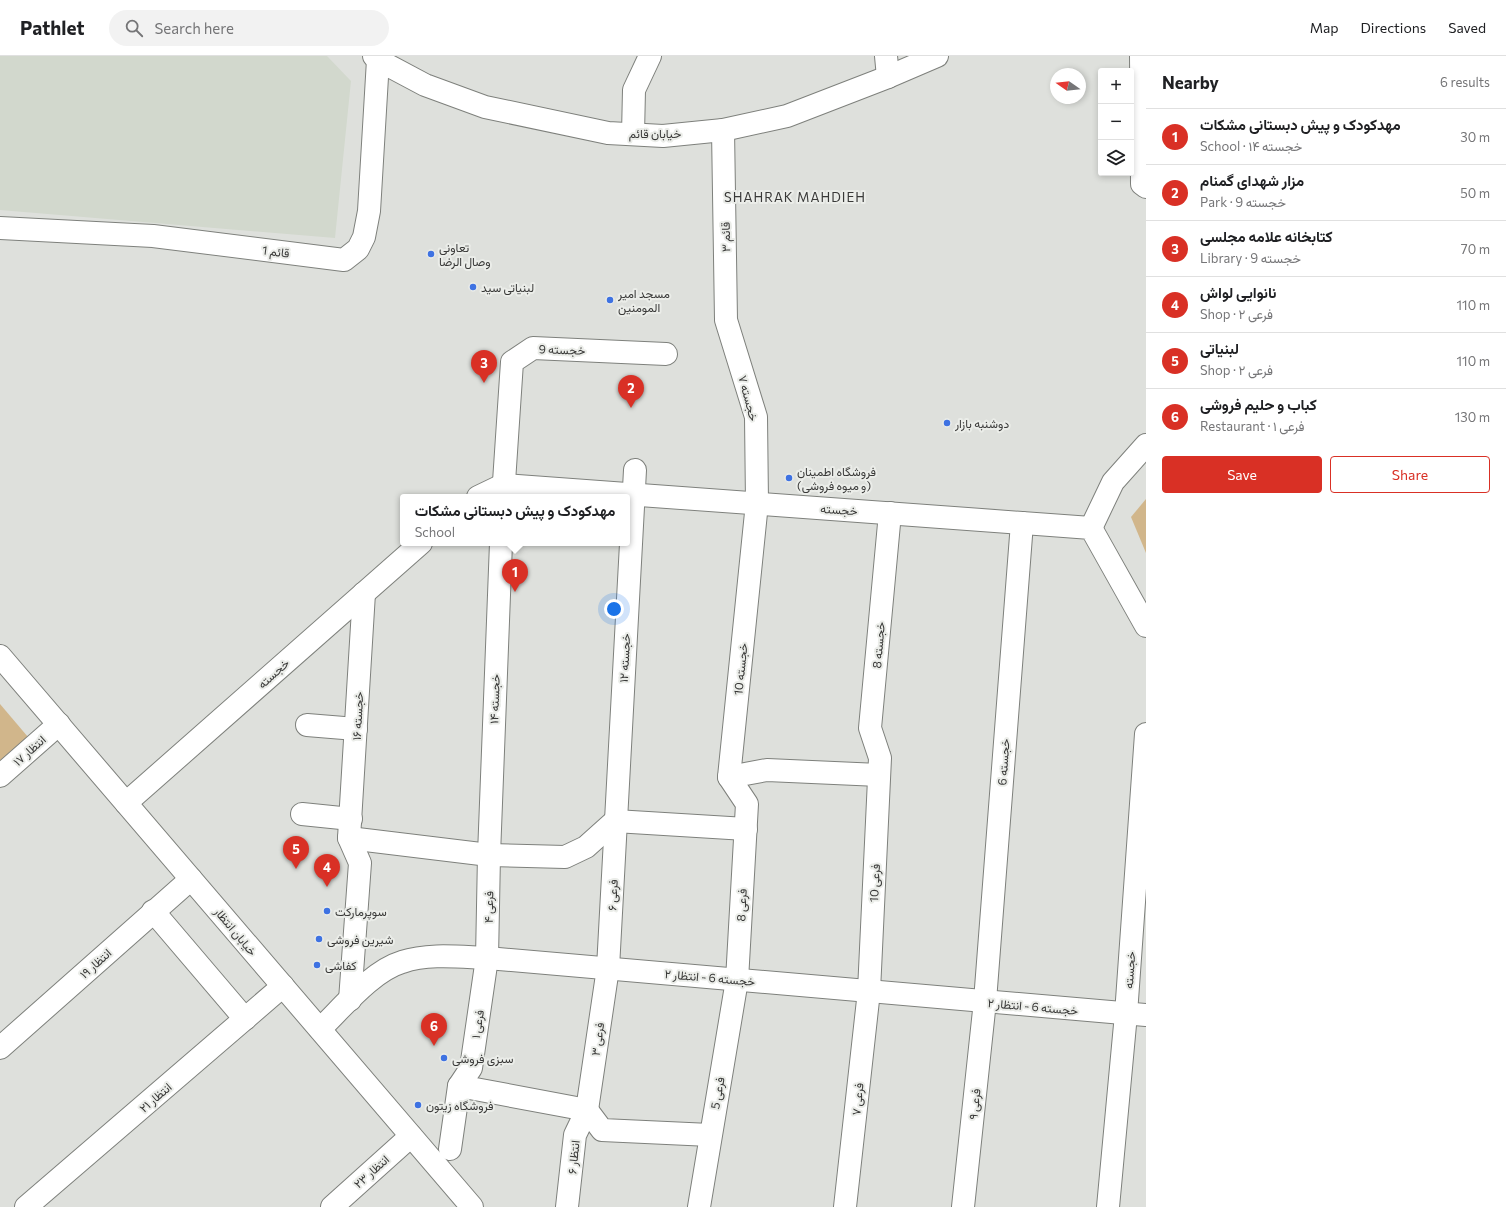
<!DOCTYPE html>
<meta charset="utf-8">
<style>
:root{--surface:#fff;--page:#f2f2f2;--text:#202124;--muted:#757577;--line:#e0e0e0;--accent:#d93025}
body{margin:0;font-family:Commissioner,Vazirmatn,sans-serif;background:var(--page);color:var(--text)}
.controls{position:absolute;right:12px;top:12px;display:grid;overflow:hidden;border-radius:4px;box-shadow:0 2px 6px #0003}
.controls button{width:36px;height:36px;display:grid;place-items:center;padding:0;border:0;border-bottom:1px solid var(--line);background:var(--surface);color:var(--text);font:20px sans-serif}
.compass{position:absolute;left:1050px;top:12px;width:36px;height:36px;border-radius:50%;background:var(--surface);box-shadow:0 2px 6px #0003;rotate:284deg}
.you{position:absolute;left:614px;top:553px;width:14px;height:14px;margin:-10px;border:3px solid #fff;border-radius:50%;background:#1a73e8;box-shadow:0 0 0 6px #1a73e833}
.badge{display:grid;place-items:center;width:26px;height:26px;border-radius:50%;background:var(--accent);color:#fff;font-size:13px;font-weight:700}
.pin{position:absolute;translate:-50% -33px;filter:drop-shadow(0 1px 2px #0008)}
.pin::after{content:'';position:absolute;top:21px;width:14px;height:12px;background:inherit;clip-path:polygon(0 0,100% 0,50% 100%)}
.popup{position:absolute;left:400px;top:438px;width:230px;height:52px;box-sizing:border-box;display:grid;place-content:center;border-radius:4px;background:var(--surface);filter:drop-shadow(0 1px 3px #0005);font-size:13px;white-space:nowrap;color:var(--muted)}
.popup b{font-size:15px;color:var(--text)}
.popup::after{content:'';position:absolute;left:50%;top:100%;margin-left:-8px;border:8px solid transparent;border-top-color:var(--surface)}
.list{margin:0;padding:0;list-style:none}
h2{display:flex;justify-content:space-between;align-items:center;height:52px;margin:0;padding:0 16px;font-size:17px}
h2 small{font-size:13px;font-weight:400;color:var(--muted)}
.list li{display:grid;grid-template-columns:26px 1fr auto;gap:12px;align-items:center;box-sizing:border-box;height:56px;padding:0 16px;border-top:1px solid var(--line)}
.list b{display:block;font-size:15px;white-space:nowrap}
.list p{margin:0;font-size:13px;white-space:nowrap;color:var(--muted)}
.list em{font-size:13px;font-style:normal;color:var(--muted)}
.actions{display:flex;gap:8px;padding:12px 16px}
.actions a{flex:1;padding:9px 0;border:1px solid var(--accent);border-radius:4px;text-align:center;font-size:14px;color:var(--accent)}
.actions .main{background:var(--accent);color:#fff}
.icon{flex:none;width:22px;height:22px;fill:none;stroke:currentColor;stroke-width:2;stroke-linecap:round;stroke-linejoin:round}
.map{position:relative;flex:none;width:1146px;height:1151px;overflow:hidden}
header{display:flex;align-items:center;gap:24px;box-sizing:border-box;height:56px;padding:0 20px;background:var(--surface);border-bottom:1px solid var(--line)}
header strong{font-size:19px}
nav{display:flex;gap:22px;margin-inline-start:auto;font-size:14px}
.search{width:280px;height:36px;background:var(--page);display:flex;align-items:center;gap:10px;box-sizing:border-box;padding:0 14px;border-radius:22px;color:var(--muted);font-size:15px}
main{display:flex}
aside{flex:1;background:var(--surface)}
.map>svg:first-child{display:block}
.built{fill:#d2d8cd}
.green{fill:#d1b68b}
.lines{fill:none;stroke-linecap:round;stroke-linejoin:round}
.minor-casing{stroke:#7e807c;stroke-width:24}
.minor{stroke:#fff;stroke-width:22}
.poi-dot{fill:#3e72e2;stroke:#ebede9;stroke-width:1.5}
.labels{text-anchor:middle;dominant-baseline:central;stroke-width:4;stroke-linejoin:round;paint-order:stroke}
.street-label{font-size:12px;fill:#393938;stroke:#ebede9}
.poi-label{font-size:12px;fill:#393938;stroke:#ebede9;text-anchor:start}
.neighbourhood-label{font-size:13px;letter-spacing:1px;fill:#393938;stroke:#ebede9}
</style>
<header>
<strong>Pathlet</strong>
<div class="search"><svg class="icon" aria-label="search" viewBox="0 0 24 24"><circle cx="10" cy="10" r="6"/><path d="M15 15l6 6"/></svg>Search here</div>
<nav><a>Map</a><a>Directions</a><a>Saved</a></nav>
</header>
<main>
<div class="map">
<svg width="1146" height="1151" viewBox="0 0 1146 1151">
<rect width="100%" height="100%" fill="#dee0dc"/>
<polygon class="built" points="0,0 327,0 351,25 335,182 0,154"/>
<g class="green">
<polygon points="1146,443 1146,497 1131,461"/>
<polygon points="0,648 28,681 0,705"/>
</g>
<g class="lines">
<g class="minor-casing">
<g id="minor">
<polyline points="374,0 378,4 425,29 485,51 608,77 663,80 723,74 787,60 888,21 937,0"/>
<polyline points="886,0 888,21"/>
<polyline points="1141,0 1142,128 1146,131"/>
<polyline points="633,78 634,34 650,0"/>
<polyline points="0,172 153,180 344,204 358,193 364,181 369,155 378,4"/>
<polyline points="478,441 503,429 1091,472 1146,570"/>
<polyline points="503,441 512,306 533,292 666,298"/>
<polyline points="1091,472 1113,426 1146,389"/>
<polyline points="0,600 472,1151"/>
<polyline points="307,669 356,673"/>
<polyline points="0,720 59,668"/>
<polyline points="729,721 767,714 879,719"/>
<polyline points="126,747 421,487"/>
<polyline points="302,758 351,763"/>
<polyline points="349,782 489,799 565,801 586,791 615,765 746,773"/>
<polyline points="153,855 245,963"/>
<polyline points="350,944 360,807 349,782 364,537"/>
<path d="M 320,973 C 343,951 372,915 402,906 C 429,897 460,901 487,902 L 1146,959"/>
<polyline points="0,992 191,823"/>
<polyline points="459,1030 587,1054 602,1074 710,1079"/>
<polyline points="450,1093 459,1030 471,1012 487,902 489,799 501,487"/>
<polyline points="26,1151 283,930"/>
<polyline points="332,1151 411,1080"/>
<polyline points="567,1151 575,1079 587,1054 608,912 635,414"/>
<polyline points="699,1151 737,924 747,748 729,721 757,447 756,361 726,264 723,74"/>
<polyline points="845,1151 869,935 880,702 870,672 890,457"/>
<polyline points="963,1151 985,945 1022,467"/>
<polyline points="1108,1151 1126,958 1146,678"/>
</g>
</g>
<use href="#minor" class="minor"/>
</g>
<g class="poi-dot">
<circle cx="431" cy="198" r="4"/>
<circle cx="473" cy="231" r="4"/>
<circle cx="610" cy="244" r="4"/>
<circle cx="947" cy="367" r="4"/>
<circle cx="789" cy="422" r="4"/>
<circle cx="327" cy="855" r="4"/>
<circle cx="319" cy="883" r="4"/>
<circle cx="317" cy="909" r="4"/>
<circle cx="444" cy="1002" r="4"/>
<circle cx="418" cy="1049" r="4"/>
</g>
<g class="labels">
<g class="street-label">
<text x="655" y="77">خیابان قائم</text>
<text transform="translate(725 181) rotate(-91)">قائم ۳</text>
<text transform="translate(276 195) rotate(7)">قائم 1</text>
<text transform="translate(562 293) rotate(2)">خجسته 9</text>
<text transform="translate(749 342) rotate(75)">خجسته ۷</text>
<text transform="translate(839 453) rotate(4)">خجسته</text>
<text transform="translate(878 589) rotate(-85)">خجسته 8</text>
<text transform="translate(624 602) rotate(-87)">خجسته ۱۲</text>
<text transform="translate(740 613) rotate(-84)">خجسته 10</text>
<text transform="translate(273 617) rotate(-42)">خجسته</text>
<text transform="translate(494 643) rotate(-88)">خجسته ۱۴</text>
<text transform="translate(357 660) rotate(-87)">خجسته ۱۶</text>
<text transform="translate(29 694) rotate(-42)">انتظار ۱۷</text>
<text transform="translate(1003 706) rotate(-86)">خجسته 6</text>
<text transform="translate(874 827) rotate(-87)">فرعی 10</text>
<text transform="translate(612 839) rotate(-87)">فرعی ۶</text>
<text transform="translate(741 849) rotate(-87)">فرعی 8</text>
<text transform="translate(488 851) rotate(-89)">فرعی ۴</text>
<text transform="translate(236 875) rotate(50)">خیابان انتظار</text>
<text transform="translate(95 907) rotate(-42)">انتظار ۱۹</text>
<text transform="translate(1129 914) rotate(-86)">خجسته</text>
<text transform="translate(710 921) rotate(5)">خجسته 6 - انتظار ۲</text>
<text transform="translate(1033 950) rotate(5)">خجسته 6 - انتظار ۲</text>
<text transform="translate(477 968) rotate(-81)">فرعی ۱</text>
<text transform="translate(597 983) rotate(-82)">فرعی ۳</text>
<text transform="translate(717 1037) rotate(-80)">فرعی 5</text>
<text transform="translate(155 1041) rotate(-41)">انتظار ۲۱</text>
<text transform="translate(857 1043) rotate(-84)">فرعی ۷</text>
<text transform="translate(974 1048) rotate(-84)">فرعی ۹</text>
<text transform="translate(573 1101) rotate(-84)">انتظار ۶</text>
<text transform="translate(371 1115) rotate(-42)">انتظار ۲۳</text>
</g>
<g class="poi-label">
<text x="439" y="191">تعاونی<tspan x="439" dy="14">وصال الرضا</tspan></text>
<text x="481" y="231">لبنیاتی سید</text>
<text x="618" y="237">مسجد امیر<tspan x="618" dy="14">المومنین</tspan></text>
<text x="955" y="367">دوشنبه بازار</text>
<text x="797" y="415">فروشگاه اطمینان<tspan x="797" dy="14">(و میوه فروشی)</tspan></text>
<text x="335" y="855">سوپرمارکت</text>
<text x="327" y="883">شیرین فروشی</text>
<text x="325" y="909">کفاشی</text>
<text x="452" y="1002">سبزی فروشی</text>
<text x="426" y="1049">فروشگاه زیتون</text>
</g>
<g class="neighbourhood-label">
<text x="795" y="141">SHAHRAK MAHDIEH</text>
</g>
</g>
</svg>
<div class="controls">
<button>+</button>
<button>−</button>
<button><svg class="icon" aria-label="layers" viewBox="0 0 24 24"><path d="M12 4l9 5-9 5-9-5zM3 14l9 5 9-5"/></svg></button>
</div>
<svg class="compass" viewBox="-18 -18 36 36"><path d="M0-13l5 13h-10z" fill="#e53935"/><path d="M0 13l5-13h-10z" fill="#757577"/></svg>
<div class="you"></div>
<div class="pin badge" style="left:515px;top:536px">1</div>
<div class="popup"><b>مهدکودک و پیش دبستانی مشکات</b>School</div>
<div class="pin badge" style="left:631px;top:352px">2</div>
<div class="pin badge" style="left:484px;top:327px">3</div>
<div class="pin badge" style="left:327px;top:831px">4</div>
<div class="pin badge" style="left:296px;top:813px">5</div>
<div class="pin badge" style="left:434px;top:990px">6</div>
</div>
<aside>
<h2>Nearby<small>6 results</small></h2>
<ul class="list">
<li><span class="badge">1</span><div><b>مهدکودک و پیش دبستانی مشکات</b><p>School · خجسته ۱۴</p></div><em>30 m</em></li>
<li><span class="badge">2</span><div><b>مزار شهدای گمنام</b><p>Park · خجسته 9</p></div><em>50 m</em></li>
<li><span class="badge">3</span><div><b>کتابخانه علامه مجلسی</b><p>Library · خجسته 9</p></div><em>70 m</em></li>
<li><span class="badge">4</span><div><b>نانوایی لواش</b><p>Shop · فرعی ۲</p></div><em>110 m</em></li>
<li><span class="badge">5</span><div><b>لبنیاتی</b><p>Shop · فرعی ۲</p></div><em>110 m</em></li>
<li><span class="badge">6</span><div><b>کباب و حلیم فروشی</b><p>Restaurant · فرعی ۱</p></div><em>130 m</em></li>
</ul>
<div class="actions"><a class="main">Save</a><a>Share</a></div>
</aside>
</main>
